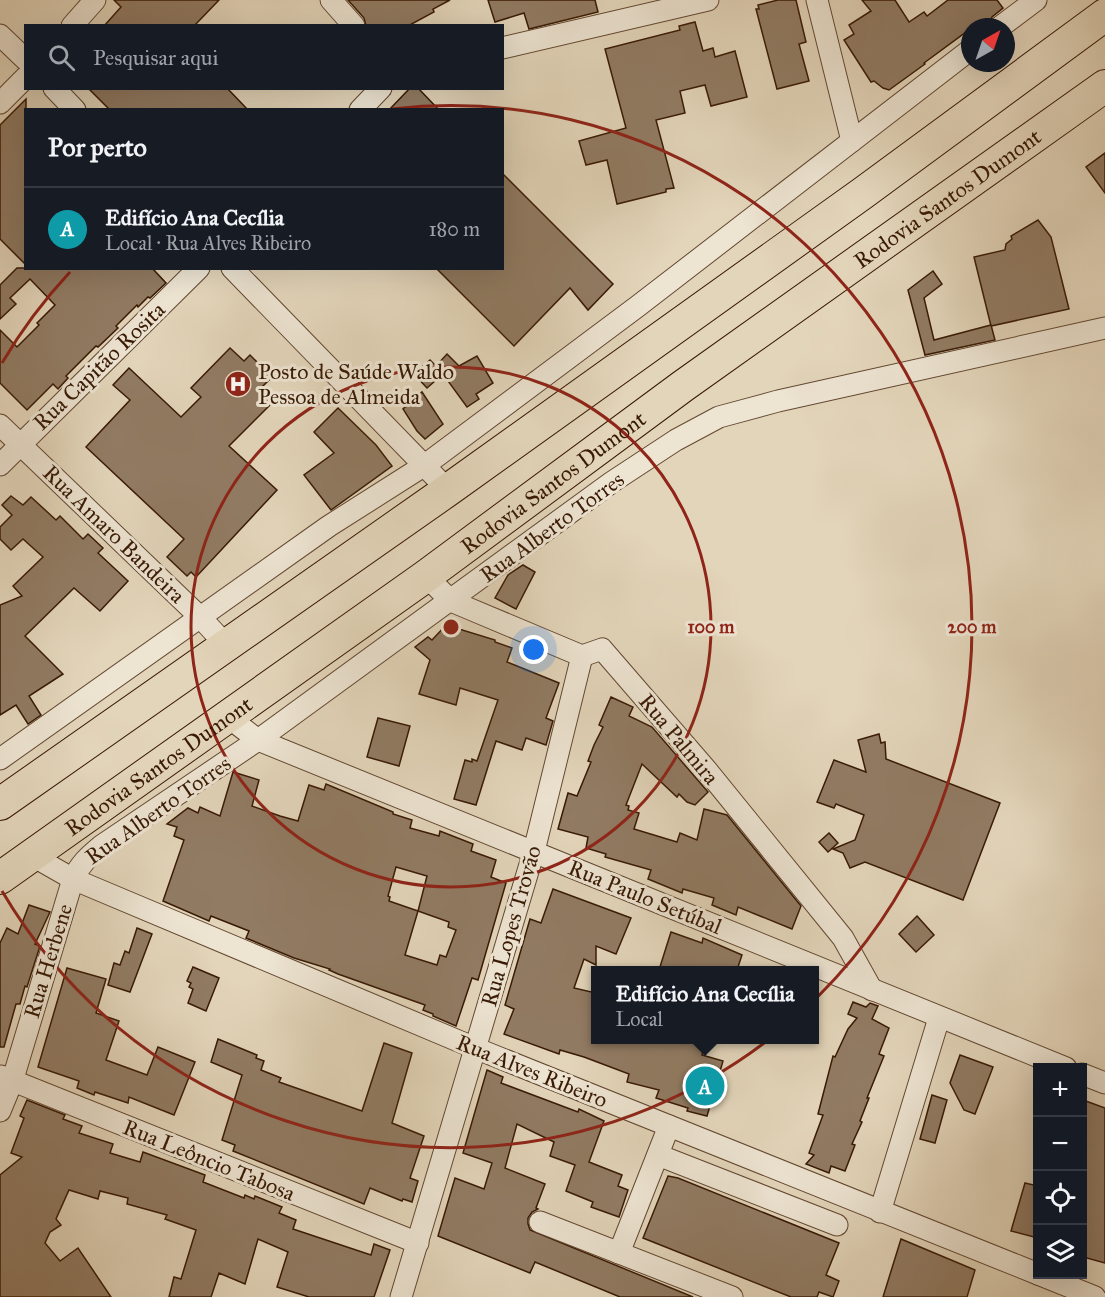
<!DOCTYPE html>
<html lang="pt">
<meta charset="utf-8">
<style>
:root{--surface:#171b24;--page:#242831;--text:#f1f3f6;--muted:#9ea1a6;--line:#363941;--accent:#8c9099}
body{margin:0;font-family:"IM FELL Great Primer",serif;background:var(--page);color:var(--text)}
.controls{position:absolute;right:18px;bottom:18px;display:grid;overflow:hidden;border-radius:0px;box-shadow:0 6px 24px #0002}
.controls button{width:54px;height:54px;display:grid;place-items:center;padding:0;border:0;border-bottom:2px solid var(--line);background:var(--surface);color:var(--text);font:30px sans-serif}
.compass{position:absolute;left:961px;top:18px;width:54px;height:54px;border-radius:50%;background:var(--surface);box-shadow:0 6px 24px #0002;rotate:40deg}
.you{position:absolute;left:534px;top:650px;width:21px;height:21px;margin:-15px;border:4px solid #fff;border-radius:50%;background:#1a73e8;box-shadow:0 0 0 9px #1a73e833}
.badge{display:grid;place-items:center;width:39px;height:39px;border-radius:50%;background:var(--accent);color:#fff;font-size:20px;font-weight:700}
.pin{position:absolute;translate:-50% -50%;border:3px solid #fff;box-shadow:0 2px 6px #0006}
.popup{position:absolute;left:591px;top:966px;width:228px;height:78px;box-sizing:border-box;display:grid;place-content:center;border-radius:0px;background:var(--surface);filter:drop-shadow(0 2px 4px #0005);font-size:20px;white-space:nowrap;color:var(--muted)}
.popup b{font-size:22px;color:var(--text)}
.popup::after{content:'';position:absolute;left:50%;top:100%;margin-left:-12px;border:12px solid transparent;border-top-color:var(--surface)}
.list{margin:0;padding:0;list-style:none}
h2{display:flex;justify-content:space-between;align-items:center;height:78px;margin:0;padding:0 24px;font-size:26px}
h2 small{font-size:20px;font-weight:400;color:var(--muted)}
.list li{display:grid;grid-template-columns:39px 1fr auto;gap:18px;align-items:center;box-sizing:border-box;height:84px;padding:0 24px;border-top:2px solid var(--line)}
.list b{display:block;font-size:22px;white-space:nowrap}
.list p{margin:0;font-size:20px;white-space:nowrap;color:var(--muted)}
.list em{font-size:20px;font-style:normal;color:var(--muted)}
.icon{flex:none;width:33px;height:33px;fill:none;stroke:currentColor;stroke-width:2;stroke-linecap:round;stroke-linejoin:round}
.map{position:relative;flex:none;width:1105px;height:1297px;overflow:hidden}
.search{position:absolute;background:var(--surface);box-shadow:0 6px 24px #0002;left:24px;top:24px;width:480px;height:66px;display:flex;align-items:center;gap:15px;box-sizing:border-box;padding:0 21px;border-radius:0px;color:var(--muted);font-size:22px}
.panel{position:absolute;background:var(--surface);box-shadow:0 6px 24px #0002;left:24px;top:108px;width:480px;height:162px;border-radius:0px}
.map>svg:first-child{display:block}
.building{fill:#917b63;stroke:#381904;stroke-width:1.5;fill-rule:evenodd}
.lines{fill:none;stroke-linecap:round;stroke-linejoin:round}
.minor-casing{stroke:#634832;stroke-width:23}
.highway-casing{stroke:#381904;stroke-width:34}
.minor{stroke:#ede4d2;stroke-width:21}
.highway{stroke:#e3d5ba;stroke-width:32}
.ring{fill:none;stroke:#8f2418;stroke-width:3}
.labels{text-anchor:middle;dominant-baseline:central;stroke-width:6;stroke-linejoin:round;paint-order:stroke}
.street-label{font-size:22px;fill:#381904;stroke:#ede4d2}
.poi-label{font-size:22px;fill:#381904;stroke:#ede4d2;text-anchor:start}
.centre{fill:#8f2418;stroke:#ede4d2;stroke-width:3}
.ring-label{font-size:18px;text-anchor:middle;font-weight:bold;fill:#8f2418;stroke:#ede4d2;stroke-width:6;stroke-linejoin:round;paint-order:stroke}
</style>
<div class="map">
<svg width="1105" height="1297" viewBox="0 0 1105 1297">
<rect width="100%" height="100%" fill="#e3d5ba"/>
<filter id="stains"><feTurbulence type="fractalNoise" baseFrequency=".00333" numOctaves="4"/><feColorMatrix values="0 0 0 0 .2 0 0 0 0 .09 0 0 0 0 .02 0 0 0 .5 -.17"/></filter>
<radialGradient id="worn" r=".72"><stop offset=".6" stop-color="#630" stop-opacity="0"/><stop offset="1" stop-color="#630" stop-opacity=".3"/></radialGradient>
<g class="building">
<polygon points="114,0 219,0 194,26 104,26 121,7"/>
<polygon points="348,0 450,0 433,9 434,12 408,26 366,26 364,18"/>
<polygon points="488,0 595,0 598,12 529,29 524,13 495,22"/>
<polygon points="778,0 796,0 806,42 799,44 809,81 777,89 756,9 759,9 758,5"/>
<polygon points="862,0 895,0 909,22 924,12 927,16 948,0 997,0 1003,8 992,17 987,27 970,27 970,29 924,63 925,64 889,90 883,88 874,81 871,82 844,40 854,34 849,25 871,11"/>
<polygon points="695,22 703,51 713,48 715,57 735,51 747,97 711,106 705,85 680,91 685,113 656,120 674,188 666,189 666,192 617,204 607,160 586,165 579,141 626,128 605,49 680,30 679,26"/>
<polygon points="88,88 227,88 248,110 110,110"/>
<polygon points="410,88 418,88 439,110 389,110"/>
<polygon points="26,99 26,265 0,239 0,125"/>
<polygon points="1105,153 1105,193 1086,167"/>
<polygon points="502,173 613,284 588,310 570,288 514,346 436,268 502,268"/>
<polygon points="1038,220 1051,237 1069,309 991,326 974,257 1005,250 1006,244 1012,239 1011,236"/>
<polygon points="17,268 152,268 166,283 150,298 148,297 138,307 137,305 116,326 118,328 98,347 96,346 66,376 68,378 58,389 53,384 27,410 0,383 0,330 17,347 39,325 37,323 55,305 30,279 10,298 16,304 0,319 0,285"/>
<polygon points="933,271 942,284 924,298 934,340 991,325 995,340 925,355 908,290"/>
<polygon points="230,348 244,361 250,355 272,377 263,386 274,397 271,400 273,402 229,446 277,490 196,577 191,572 187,576 167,557 184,539 86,447 130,400 113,385 129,368 181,417 201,397 191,388"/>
<polygon points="447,354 459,366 477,356 493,383 476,394 479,399 467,407 443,374 427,388 414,374 430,360 436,366"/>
<polygon points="422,392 443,424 425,439 417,431 403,409"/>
<polygon points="338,408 376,445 392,466 331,510 304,475 334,453 314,432"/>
<polygon points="11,496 23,505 31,497 56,520 60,516 83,539 88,534 103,548 98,553 128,581 100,611 74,588 25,636 63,674 29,696 41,715 28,724 16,705 0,715 0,605 22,596 13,586 43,557 23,539 11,550 0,539 0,527 12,515 2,505"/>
<polygon points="523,565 535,572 516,609 495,598 508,575"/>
<polygon points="446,625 495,640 495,642 512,648 507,662 559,683 546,718 553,721 546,745 526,738 522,750 496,741 476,805 454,799 465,760 472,762 472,759 477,761 498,700 460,688 456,705 419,694 430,660 415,647 428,637 432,640"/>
<polygon points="611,697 633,707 629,716 652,727 708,792 695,805 687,802 679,794 677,797 642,764 626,805 629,806 628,810 639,813 634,829 677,842 680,833 697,840 704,809 727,815 801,906 792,929 738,907 736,915 712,905 714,898 683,889 682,893 648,879 651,870 605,857 606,854 586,848 588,837 558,829 568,793 577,796 591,762 588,761 594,745 603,727 599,725"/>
<polygon points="378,718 410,726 399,766 367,757"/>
<polygon points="879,734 881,743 885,742 886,759 1000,803 963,900 865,862 850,868 843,853 833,849 855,840 864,815 836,804 834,808 817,802 834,760 866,772 858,740"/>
<path d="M 233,772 L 259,780 L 252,806 L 280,816 L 298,821 L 309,785 L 324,790 L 326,784 L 393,812 L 393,814 L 412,820 L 410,828 L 439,836 L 440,831 L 473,844 L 471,851 L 496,860 L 491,877 L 506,883 L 478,980 L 472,978 L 456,1026 L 433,1016 L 433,1014 L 423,1010 L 425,1005 L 338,974 L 329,970 L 330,969 L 294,958 L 246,938 L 249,931 L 211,916 L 209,921 L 163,901 L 184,840 L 174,836 L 177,827 L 167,824 L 188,808 L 198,813 L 200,807 L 220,816 ZM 396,867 L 427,876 L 418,911 L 449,922 L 448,927 L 456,930 L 446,957 L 440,955 L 437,965 L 405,955 L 418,911 L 389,901 L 390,897 L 388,896 Z"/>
<polygon points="829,833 838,843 828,852 819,842"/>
<polygon points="553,889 631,918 616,954 596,946 596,965 584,959 574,988 596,993 596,1040 706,1040 702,1055 723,1061 707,1116 687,1111 688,1108 656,1098 659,1090 627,1082 629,1074 584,1057 560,1050 559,1054 504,1034 514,1009 505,1005 530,919 541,923"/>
<polygon points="29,905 50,912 35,944 40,946 27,987 25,986 20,1004 16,1004 4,1047 0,1047 0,943 7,928 18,934"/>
<polygon points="917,916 934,935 916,952 899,934"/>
<polygon points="137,928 152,934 130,992 108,985 114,963 120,965 125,951 129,953"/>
<polygon points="671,932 702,943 703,938 742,955 737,970 659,970"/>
<polygon points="193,967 219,978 206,1011 188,1003 193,989 189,987 191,983 187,981"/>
<polygon points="67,968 106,979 96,1013 119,1021 106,1060 147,1075 158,1047 195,1062 174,1115 129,1097 128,1103 95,1092 94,1095 77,1088 79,1081 38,1067"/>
<polygon points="853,1002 866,1007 870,1003 878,1006 872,1019 889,1028 879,1054 884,1056 867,1098 869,1098 860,1121 862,1122 852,1144 855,1145 845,1171 831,1166 829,1173 806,1164 814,1155 809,1153 823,1115 818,1114 833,1056 835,1057 848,1029 857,1018 848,1014"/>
<polygon points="218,1039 257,1055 256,1058 264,1061 261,1070 281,1078 279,1082 362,1111 384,1043 412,1053 392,1123 424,1136 410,1178 418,1181 412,1202 403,1199 402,1201 370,1188 364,1204 233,1151 235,1145 222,1140 242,1075 211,1062"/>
<polygon points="960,1055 993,1067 975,1114 964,1110 950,1083"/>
<polygon points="487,1070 503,1077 501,1083 578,1112 579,1109 604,1121 589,1162 622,1175 618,1186 628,1190 619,1217 591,1207 593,1202 566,1191 575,1165 550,1156 554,1142 517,1124 505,1168 545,1184 536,1208 538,1209 532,1212 528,1218 528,1224 530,1230 693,1297 620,1297 535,1262 530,1273 438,1236 455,1178 484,1189 492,1163 463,1153"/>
<polygon points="932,1095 947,1100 935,1143 920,1139"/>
<polygon points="27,1100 65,1115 63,1119 82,1126 79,1133 113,1144 110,1153 140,1162 143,1152 205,1175 203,1182 244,1198 245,1195 254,1199 255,1196 282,1207 279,1213 296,1220 293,1229 371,1255 374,1244 390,1250 374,1297 309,1297 277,1287 288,1252 258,1239 245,1284 219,1273 211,1297 169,1297 174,1277 181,1279 196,1230 165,1219 167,1215 127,1204 128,1198 100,1191 98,1199 69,1190 56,1219 61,1225 50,1232 45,1243 60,1261 78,1248 111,1297 0,1297 0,1175 22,1157 11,1153 24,1118 20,1116"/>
<polygon points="1083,1100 1105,1108 1105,1263 1083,1257"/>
<polygon points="668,1176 678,1178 839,1243 826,1275 839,1281 833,1297 819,1292 817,1297 791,1297 643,1238"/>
<polygon points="1025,1183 1038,1186 1038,1238 1011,1231"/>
<polygon points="901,1239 975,1270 967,1297 883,1297"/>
</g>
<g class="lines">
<g class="minor-casing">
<g id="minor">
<polyline points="331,0 354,26"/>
<polyline points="817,0 852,141"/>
<polyline points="72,26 95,0"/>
<polyline points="1000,27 1036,0"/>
<polyline points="0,35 26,60"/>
<polyline points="502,48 708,0"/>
<polyline points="54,88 75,110"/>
<polyline points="0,103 26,77"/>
<polyline points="360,110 381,88"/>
<polyline points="232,268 448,490"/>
<polyline points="0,425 201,618 226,645"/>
<polyline points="0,465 199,268"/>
<polyline points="426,576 451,601 582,656 602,649 705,768 843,938 872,990"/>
<path d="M 228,717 L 258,740 C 528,848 796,961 1066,1068"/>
<polyline points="0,759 329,526 425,465 638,306 970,50"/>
<polyline points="31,855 73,879 475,1048 1038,1274"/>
<polyline points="1082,1074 1105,1083"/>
<polyline points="1,1076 418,1243"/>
<path d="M 0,1111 L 12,1082 L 73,879 C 80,864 89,856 101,846 L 258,740 L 612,482 L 676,440 L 719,417 L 778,401 L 1105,328"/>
<polyline points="658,1155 837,1225"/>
<polyline points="880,1212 939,1018"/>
<polyline points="540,1222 732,1297"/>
<polyline points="619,1253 669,1126"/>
<polyline points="1038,1274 1095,1297"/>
<polyline points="401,1297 534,851 582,656"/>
</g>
</g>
<g class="highway-casing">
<g id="highway">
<polyline points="0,804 448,490 863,193 1105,15"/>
<path id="s1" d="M 0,878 L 426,576 L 683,386 L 1105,86"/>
</g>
</g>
<use href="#minor" class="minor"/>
<use href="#highway" class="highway"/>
</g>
<g class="ring">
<circle cx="451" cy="627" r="260"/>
<path d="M2 363A521 521 0 0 1 70 272M392 109A521 521 0 1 1 2 891"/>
</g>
<defs>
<g id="hospital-disc" transform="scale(1.35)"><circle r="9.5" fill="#8f2418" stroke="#ede4d2"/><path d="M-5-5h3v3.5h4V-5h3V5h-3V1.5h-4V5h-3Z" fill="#fff"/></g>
</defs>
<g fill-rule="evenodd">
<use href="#hospital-disc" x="238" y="384"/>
</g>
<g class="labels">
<g class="street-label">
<text stroke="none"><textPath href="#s1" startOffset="1166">Rodovia Santos Dumont</textPath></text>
<text transform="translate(99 366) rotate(-44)">Rua Capitão Rosita</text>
<text stroke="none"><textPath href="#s1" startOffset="680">Rodovia Santos Dumont</textPath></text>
<text transform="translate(552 527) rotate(-36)">Rua Alberto Torres</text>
<text transform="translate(114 534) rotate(44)">Rua Amaro Bandeira</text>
<text transform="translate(679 739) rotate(50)">Rua Palmira</text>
<text stroke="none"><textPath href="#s1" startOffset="194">Rodovia Santos Dumont</textPath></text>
<text transform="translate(158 810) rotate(-35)">Rua Alberto Torres</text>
<text transform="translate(645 897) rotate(22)">Rua Paulo Setúbal</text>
<text transform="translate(511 926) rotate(-74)">Rua Lopes Trovão</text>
<text transform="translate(48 961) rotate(-73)">Rua Herbene</text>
<text transform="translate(532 1071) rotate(22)">Rua Alves Ribeiro</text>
<text transform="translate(209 1160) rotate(22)">Rua Leôncio Tabosa</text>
</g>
<g class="poi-label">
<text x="258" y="371">Posto de Saúde Waldo<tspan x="258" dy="25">Pessoa de Almeida</tspan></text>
</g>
</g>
<circle cx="451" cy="627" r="9" class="centre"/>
<g class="ring-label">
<text x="711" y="633">100 m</text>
<text x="972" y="633">200 m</text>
</g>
<rect width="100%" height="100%" filter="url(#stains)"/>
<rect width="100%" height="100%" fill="url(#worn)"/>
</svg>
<div class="controls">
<button>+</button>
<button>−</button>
<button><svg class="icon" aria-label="locate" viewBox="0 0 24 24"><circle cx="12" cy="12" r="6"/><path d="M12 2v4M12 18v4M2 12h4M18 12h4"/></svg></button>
<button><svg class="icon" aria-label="layers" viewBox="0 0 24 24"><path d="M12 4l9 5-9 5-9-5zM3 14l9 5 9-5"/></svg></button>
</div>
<svg class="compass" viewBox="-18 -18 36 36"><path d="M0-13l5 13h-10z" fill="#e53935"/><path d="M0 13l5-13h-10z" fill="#9ea1a6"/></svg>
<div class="you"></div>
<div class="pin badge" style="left:705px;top:1086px;background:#0f9aa8">A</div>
<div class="popup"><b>Edifício Ana Cecília</b>Local</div>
<div class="search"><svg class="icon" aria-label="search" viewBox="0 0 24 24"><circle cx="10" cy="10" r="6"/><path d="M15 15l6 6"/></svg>Pesquisar aqui</div>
<section class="panel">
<h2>Por perto<small></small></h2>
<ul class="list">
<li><span class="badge" style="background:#0f9aa8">A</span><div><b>Edifício Ana Cecília</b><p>Local · Rua Alves Ribeiro</p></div><em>180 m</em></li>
</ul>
</section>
</div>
